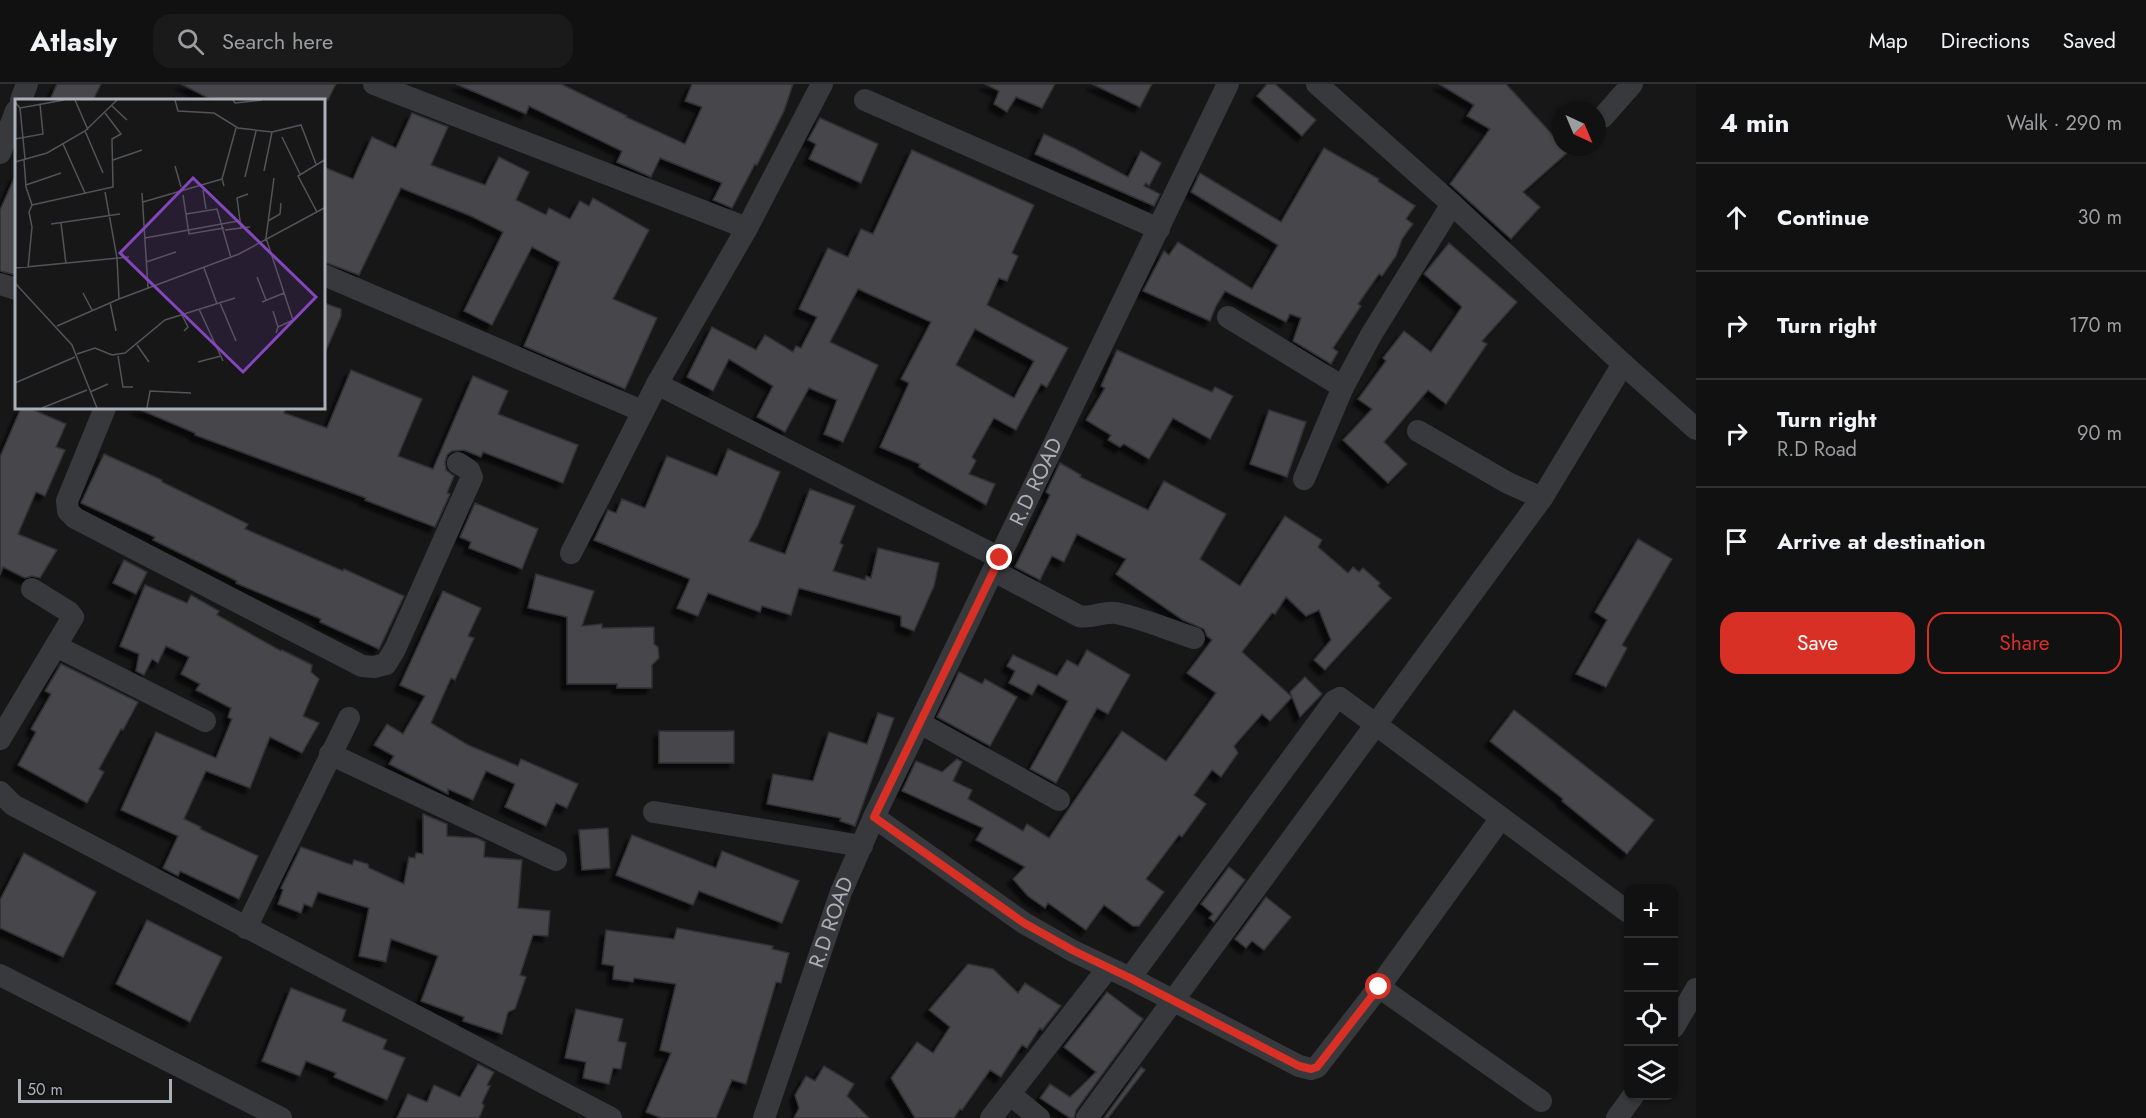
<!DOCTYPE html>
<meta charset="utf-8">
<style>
:root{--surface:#111112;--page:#1a1a1b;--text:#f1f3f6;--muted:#9c9d9f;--line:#303132;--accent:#d93025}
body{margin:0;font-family:Jost,sans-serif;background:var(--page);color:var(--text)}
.controls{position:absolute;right:18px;bottom:18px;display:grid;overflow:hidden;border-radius:12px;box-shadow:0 2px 4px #0004}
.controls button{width:54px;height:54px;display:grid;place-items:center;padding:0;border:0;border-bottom:2px solid var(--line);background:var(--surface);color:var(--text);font:30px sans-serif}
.compass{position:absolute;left:1552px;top:18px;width:54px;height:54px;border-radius:50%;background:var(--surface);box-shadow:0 2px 4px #0004;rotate:136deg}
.scale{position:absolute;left:18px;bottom:15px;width:154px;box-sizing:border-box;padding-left:6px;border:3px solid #aab0b7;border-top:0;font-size:16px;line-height:21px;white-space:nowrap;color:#aab0b7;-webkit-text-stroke:4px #121213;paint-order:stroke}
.stop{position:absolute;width:18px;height:18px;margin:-14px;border:4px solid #d93025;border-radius:50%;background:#fff}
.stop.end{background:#d93025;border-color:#fff;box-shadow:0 2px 6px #0008}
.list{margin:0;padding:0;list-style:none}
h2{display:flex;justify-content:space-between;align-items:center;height:78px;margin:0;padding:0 24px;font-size:26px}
h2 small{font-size:20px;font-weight:400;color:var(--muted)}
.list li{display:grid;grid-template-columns:39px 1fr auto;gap:18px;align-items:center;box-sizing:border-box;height:108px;padding:0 24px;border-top:2px solid var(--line)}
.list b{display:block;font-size:22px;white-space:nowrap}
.list p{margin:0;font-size:20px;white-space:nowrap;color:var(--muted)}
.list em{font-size:20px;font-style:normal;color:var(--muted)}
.actions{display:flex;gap:12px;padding:18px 24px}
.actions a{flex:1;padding:14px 0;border:2px solid var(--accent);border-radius:18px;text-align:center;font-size:21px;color:var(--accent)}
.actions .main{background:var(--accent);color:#fff}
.icon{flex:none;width:33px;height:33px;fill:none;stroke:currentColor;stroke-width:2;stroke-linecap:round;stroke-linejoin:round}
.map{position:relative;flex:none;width:1696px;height:1034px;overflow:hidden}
header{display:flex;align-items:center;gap:36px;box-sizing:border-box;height:84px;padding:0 30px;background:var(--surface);border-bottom:2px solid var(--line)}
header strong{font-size:28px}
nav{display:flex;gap:33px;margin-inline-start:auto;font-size:21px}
.search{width:420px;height:54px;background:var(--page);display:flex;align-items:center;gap:15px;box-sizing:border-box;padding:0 21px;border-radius:18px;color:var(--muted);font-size:22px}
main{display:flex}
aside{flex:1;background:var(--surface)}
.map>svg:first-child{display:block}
.building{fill:#46474b;stroke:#313134;stroke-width:1.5;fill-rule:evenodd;filter:url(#shadow)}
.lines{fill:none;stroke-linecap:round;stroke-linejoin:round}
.minor{stroke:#38393d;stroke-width:22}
.route{stroke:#d93025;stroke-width:8}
.labels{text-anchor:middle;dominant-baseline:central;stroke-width:4.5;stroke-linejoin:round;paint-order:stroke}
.street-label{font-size:21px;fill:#aab0b7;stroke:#121213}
.inset-road{fill:none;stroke:#525458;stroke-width:1.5}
.view{fill:#8446bd;fill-opacity:0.15;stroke:#8446bd;stroke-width:3}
.inset-edge{fill:none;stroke:#aab0b7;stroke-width:3}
</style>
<header>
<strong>Atlasly</strong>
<div class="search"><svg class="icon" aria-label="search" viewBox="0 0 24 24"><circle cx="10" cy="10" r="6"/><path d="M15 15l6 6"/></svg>Search here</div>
<nav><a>Map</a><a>Directions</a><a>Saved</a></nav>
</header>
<main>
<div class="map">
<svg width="1696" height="1034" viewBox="0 0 1696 1034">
<defs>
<filter id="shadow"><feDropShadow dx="-5.5" dy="5.5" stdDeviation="1.5" flood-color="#0009"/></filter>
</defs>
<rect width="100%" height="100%" fill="#171718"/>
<g class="building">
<polygon points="57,0 101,0 93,16 50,16"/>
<polygon points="181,0 336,0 328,16 212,16"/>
<polygon points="456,0 561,0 627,32 626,33 685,60 702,23 685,17 692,0 793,0 784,27 757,81 755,80 732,124 713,116 722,99 660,74 651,93 617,78 622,67 529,22 526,30"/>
<polygon points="985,0 1055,0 1042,24 1016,13 1007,28 994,20 999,7"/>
<polygon points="1092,0 1152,0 1140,23"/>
<polygon points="1267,0 1275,0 1316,36 1302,52 1257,12"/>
<polygon points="1439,0 1506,0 1561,60 1561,63 1568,68 1523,108 1540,123 1511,155 1450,100 1490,45 1467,32 1474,21"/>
<polygon points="412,29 448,43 431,81 485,101 499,73 529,88 516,116 546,131 549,124 570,135 580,117 589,122 593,114 649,146 613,215 657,234 625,305 524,262 560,178 532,163 492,241 464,227 503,148 471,132 401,104 359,191 324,178 324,83 353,95 372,53 396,64"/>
<polygon points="820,34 878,60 861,99 809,75 816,60 808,56"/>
<polygon points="1044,50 1074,64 1128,93 1141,67 1161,79 1149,102 1146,99 1144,102 1160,110 1154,122 1035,70"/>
<polygon points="1324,64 1379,95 1378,97 1415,122 1406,135 1413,140 1402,155 1396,172 1382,192 1379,190 1358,220 1361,222 1333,264 1338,268 1331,280 1293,257 1301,234 1290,230 1286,238 1225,207 1216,222 1210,237 1143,207 1164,167 1169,171 1178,158 1252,205 1278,161 1191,108 1200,89 1281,138"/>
<path d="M 912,66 L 1034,121 L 1012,169 L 1018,172 L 1007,197 L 999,194 L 987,221 L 1068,264 L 1047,303 L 1041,300 L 1016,346 L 994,334 L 972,373 L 976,377 L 969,390 L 995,400 L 986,421 L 919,383 L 920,380 L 880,363 L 909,299 L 901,295 L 931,238 L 858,205 L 830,258 L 878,281 L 843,358 L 824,350 L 837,316 L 809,304 L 785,348 L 757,333 L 773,302 L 729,275 L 713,307 L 687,293 L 712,243 L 756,266 L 765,251 L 793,268 L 796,262 L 801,264 L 817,233 L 799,225 L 828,164 L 848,173 L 861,145 L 873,150 ZM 975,245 L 1034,277 L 1014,314 L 956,281 Z"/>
<polygon points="16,90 16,191 0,187 0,126"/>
<polygon points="1449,159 1517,218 1482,257 1487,260 1446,320 1428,306 1384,358 1407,380 1388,399 1343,356 1372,325 1358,315 1386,277 1383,274 1404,247 1431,268 1462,223 1424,190"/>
<polygon points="324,219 341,225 341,232 324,271"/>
<polygon points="1117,266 1212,308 1215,303 1233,312 1210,355 1173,334 1149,375 1124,360 1120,363 1108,356 1111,351 1086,336 1105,304 1101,302"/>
<polygon points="351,286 422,315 398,372 433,385 473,292 508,307 498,330 578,361 563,399 483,368 481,373 464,366 452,367 447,371 445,378 446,386 454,392 447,409 450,410 435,443 365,416 366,414 195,351 195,349 136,324 286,324 284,329 327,344"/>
<polygon points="21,324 29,324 66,340 56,363 65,366 45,412 36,408 18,450 57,466 40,494 32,492 25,494 3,483 0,491 0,373"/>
<polygon points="1269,326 1306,338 1287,393 1250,380"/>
<polygon points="728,365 780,388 758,441 749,457 785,470 810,405 855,422 840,459 843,461 833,487 865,496 866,492 871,494 878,464 939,479 934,502 914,547 901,542 901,532 799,504 791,531 762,522 760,528 708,509 698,532 677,524 690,495 594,456 608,426 616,429 622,415 645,424 667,372 717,392"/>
<polygon points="104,370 162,396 162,398 248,440 245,445 343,487 344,485 404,512 379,565 320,538 321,535 236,499 237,497 153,456 155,453 81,419"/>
<polygon points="1060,379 1081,391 1080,393 1148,426 1164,397 1226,430 1200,475 1240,502 1285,432 1322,456 1318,463 1348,489 1353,483 1359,488 1363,484 1380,499 1378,502 1391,514 1325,586 1314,576 1331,556 1319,526 1306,532 1286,513 1275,530 1272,529 1242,568 1292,613 1270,637 1262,630 1234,662 1238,669 1221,693 1212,686 1194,711 1206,720 1182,753 1179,751 1146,795 1164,808 1139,842 1133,842 1104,821 1086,846 1048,819 1045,824 1028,812 1013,795 1025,783 976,756 983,744 902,707 916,677 942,688 957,675 962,678 953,697 972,706 968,715 1023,747 1027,740 1049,754 1122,647 1166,677 1216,609 1187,589 1212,556 1207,552 1204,545 1183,536 1116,490 1126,475 1077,450 1064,478 1052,472 1040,496 1015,483 1050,411 1046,408"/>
<polygon points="475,419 538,445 522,485 469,464 471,458 460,453"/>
<polygon points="1638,455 1672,475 1622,561 1627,564 1606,603 1576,590 1607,536 1595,528"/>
<polygon points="124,476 147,488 136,510 113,499"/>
<polygon points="536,490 594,507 582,542 602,540 602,544 654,543 654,560 658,563 659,574 652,581 652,604 617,604 617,600 567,600 567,533 528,524"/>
<polygon points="145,501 187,519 191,511 219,527 217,531 281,567 282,566 312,581 311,588 319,595 303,632 319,639 302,669 270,653 250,704 206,687 184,735 201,743 200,745 258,772 239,815 180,787 178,792 163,784 178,752 121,726 156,648 216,674 232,635 228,633 231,624 196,606 200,600 181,590 189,573 166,562 158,579 152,575 144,591 136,587 139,570 120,562"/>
<polygon points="443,507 481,524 468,552 474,554 455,596 451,594 431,639 468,661 518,682 521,675 578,700 567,724 556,719 546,742 505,723 515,700 486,687 473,716 448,705 448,710 389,680 394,672 374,661 387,640 403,650 425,612 400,601"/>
<polygon points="1087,566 1130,591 1108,630 1097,624 1056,699 1030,685 1068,617 1038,600 1032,611 1009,599 1015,587 1007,582 1013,571 1057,592 1067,576 1078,582"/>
<polygon points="61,580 138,618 123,646 121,645 99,685 104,688 87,719 18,681 36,648 31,645 51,610 45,607"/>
<polygon points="959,588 982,600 985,595 1017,613 990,662 937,633"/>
<polygon points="1305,593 1322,610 1300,633 1290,608"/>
<polygon points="1514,626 1654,736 1627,770 1562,717 1563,715 1490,657"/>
<polygon points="878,629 894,634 855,742 840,737 841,734 767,720 773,690 813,697 829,648 867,660"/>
<rect x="659" y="647" width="75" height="32"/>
<polygon points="423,730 447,740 447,752 477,754 485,758 484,773 522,776 518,824 550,827 548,852 533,851 520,891 526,893 515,925 508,928 502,950 463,937 464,933 421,917 438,872 391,855 386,878 359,872 369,824 318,808 312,823 304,820 301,829 278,820 283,806 281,804 301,763 352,781 354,776 368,780 369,784 404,800 409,773 415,774 416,769 423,770"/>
<polygon points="608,744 610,784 582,786 579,746"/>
<polygon points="632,751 716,784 722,767 799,797 782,839 699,807 693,821 616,791"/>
<polygon points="24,769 96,808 63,873 0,844 0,816"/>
<polygon points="1229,783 1245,796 1214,838 1209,834 1213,830 1201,820"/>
<polygon points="1266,813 1291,833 1264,866 1252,857 1246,864 1235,855"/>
<polygon points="147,836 222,873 190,938 116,900"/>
<polygon points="677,844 773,862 772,865 789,869 781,899 776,898 746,1000 732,996 716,1034 661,1034 646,1028 671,969 660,966 676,900 634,894 633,898 613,895 614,882 602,880 606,846 674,855"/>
<polygon points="968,880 993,885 1018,909 1025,899 1061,922 1042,946 1040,944 1027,964 1022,961 1001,993 990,986 962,1026 960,1025 954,1034 915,1034 891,994 917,958 933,969 950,943 929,926"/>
<polygon points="291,904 346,926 342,937 387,956 383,965 405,974 387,1016 334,993 336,989 306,977 300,992 262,977"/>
<polygon points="1107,908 1143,935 1076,1026 1074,1034 1070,1034 1040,1014 1050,1000 1070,1013 1096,988 1064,963"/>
<polygon points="576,925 623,935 618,957 626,959 621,985 613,984 609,1000 583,994 586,978 565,974"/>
<polygon points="478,980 494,988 487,1001 490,1002 482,1019 484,1022 479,1034 397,1034 408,1010 427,1018 434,1001 460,1013"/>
<polygon points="824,982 854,1000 847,1012 869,1034 794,1034 799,1024 795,1011 806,992 815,997"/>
<polygon points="1141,983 1145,986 1108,1034 1104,1034"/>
</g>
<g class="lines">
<g class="minor">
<polyline points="374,0 747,144"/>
<polyline points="1317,0 1452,120 1623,280 1696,345"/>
<polyline points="21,16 27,0"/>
<polyline points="865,16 1159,145"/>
<polyline points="1603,33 1632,0"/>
<polyline points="0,69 16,27"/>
<polyline points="324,191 642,327"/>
<polyline points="0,200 16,205"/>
<polyline points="1228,233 1343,303"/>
<polyline points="657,300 1000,474"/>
<polyline points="105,324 67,417 68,427 75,434 362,582 374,583 386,580 395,565 472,393 469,386 458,379"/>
<polyline points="1418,347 1508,399 1542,414"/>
<polyline points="1304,395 1343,303 1371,251 1452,120"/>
<polyline points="571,469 657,300 747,144 822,0"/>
<path d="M 994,487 L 1079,532 C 1091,535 1103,527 1116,529 C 1142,534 1169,546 1194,554"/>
<polyline points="56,562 205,637"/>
<polyline points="920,639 1059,716"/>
<polyline points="0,655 73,533 69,528 32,505"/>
<polyline points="330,670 556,776"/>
<polyline points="0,708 13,721 611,1034"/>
<polyline points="654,728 862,762"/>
<polyline points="874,733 1024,839 1073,867 1130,894 1299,982 1311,985 1317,983 1379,903 1501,734"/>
<polyline points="246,844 349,634"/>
<polyline points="0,891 281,1034"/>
<polyline points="1130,894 1334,617 1340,614 1628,828"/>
<polyline points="1379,903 1541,1017"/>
<polyline points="1674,943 1696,905"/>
<polyline points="1011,1011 1039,1034"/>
<path id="s1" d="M 764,1034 L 841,808 L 874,733 L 1228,0"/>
<polyline points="991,1034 1108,884"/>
<polyline points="1087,1034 1542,414 1623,280"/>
<polyline points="1617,1034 1633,1012"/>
</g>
</g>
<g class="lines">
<polyline class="route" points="1000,474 874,733 1024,839 1074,867 1130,894 1299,982 1311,985 1317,983 1379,903"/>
</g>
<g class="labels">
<g class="street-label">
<text stroke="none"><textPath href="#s1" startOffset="693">R.D ROAD</textPath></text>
<text stroke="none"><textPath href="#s1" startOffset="207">R.D ROAD</textPath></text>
</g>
</g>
<g transform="translate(15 15)">
<rect width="310" height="310" fill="#171718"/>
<path class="inset-road" d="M 60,1 L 73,31M 160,1 L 163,12 L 199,14 L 223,29 L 257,33 L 286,26 L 301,65M 218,1 L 220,4 L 247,1M 0,3 L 5,9 L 10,60M 97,7 L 112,21M 5,9 L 49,1M 70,32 L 88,74M 267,38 L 285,75M 0,40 L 28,35 L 25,5M 48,45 L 70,94M 9,61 L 11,88 L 17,106 L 14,113 L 17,128 L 13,169M 98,61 L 127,51M 0,63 L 32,54 L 70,32 L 102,1M 160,67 L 166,88M 249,72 L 257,33M 230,78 L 241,32M 259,79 L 251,139 L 278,221 L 263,228M 11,86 L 46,74M 209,87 L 207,80 L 221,29M 188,91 L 191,110M 90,93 L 102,159 L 104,200M 127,94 L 133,189M 168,96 L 174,135 L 209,129M 128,103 L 207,80M 17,106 L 98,88 L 97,40 L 106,35 L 90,14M 302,113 L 283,77 L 311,60M 171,115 L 202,110 L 216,159M 253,122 L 265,115 L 266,104M 46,124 L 51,165M 36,125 L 105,115M 226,129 L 222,99 L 233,95M 210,131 L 235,128M 130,139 L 223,122M 131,163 L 161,153M 0,169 L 114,158M 189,169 L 202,205M 242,178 L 251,201M 0,184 L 57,246 L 82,309M 68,194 L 77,211M 95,203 L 101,232M 247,203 L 269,194M 205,204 L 221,242M 184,210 L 208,262M 258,212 L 263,228 L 261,234M 167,216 L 173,228 L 169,232M 42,227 L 104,200 L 224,155 L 311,108M 122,246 L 134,263M 62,255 L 80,249 L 97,256 L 110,254 L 150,221 L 220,199M 103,257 L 108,288 L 118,288M 183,263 L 206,257M 0,284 L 60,258M 75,293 L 93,285M 27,309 L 72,291M 132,309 L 135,292 L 176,294"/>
<path class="view" d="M 178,79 L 301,198 L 228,273 L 105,154 Z"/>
<rect width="310" height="310" class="inset-edge"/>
</g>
</svg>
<div class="controls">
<button>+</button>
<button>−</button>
<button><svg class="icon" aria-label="locate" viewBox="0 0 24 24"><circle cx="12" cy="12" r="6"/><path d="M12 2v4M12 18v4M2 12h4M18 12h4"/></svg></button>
<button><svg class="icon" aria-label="layers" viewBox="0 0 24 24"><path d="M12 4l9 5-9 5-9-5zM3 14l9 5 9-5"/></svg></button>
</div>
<svg class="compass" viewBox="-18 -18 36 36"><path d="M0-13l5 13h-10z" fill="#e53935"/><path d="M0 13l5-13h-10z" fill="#9c9d9f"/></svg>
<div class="scale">50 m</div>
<div class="stop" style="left:1379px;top:903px"></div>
<div class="stop end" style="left:1000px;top:474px"></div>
</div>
<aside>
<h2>4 min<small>Walk · 290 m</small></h2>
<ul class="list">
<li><svg class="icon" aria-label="ahead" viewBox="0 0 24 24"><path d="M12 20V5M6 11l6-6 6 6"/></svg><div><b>Continue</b></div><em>30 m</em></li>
<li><svg class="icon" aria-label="right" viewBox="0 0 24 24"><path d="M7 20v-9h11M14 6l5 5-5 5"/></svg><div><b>Turn right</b></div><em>170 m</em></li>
<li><svg class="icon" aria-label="right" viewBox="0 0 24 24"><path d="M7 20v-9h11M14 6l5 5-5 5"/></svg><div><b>Turn right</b><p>R.D Road</p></div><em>90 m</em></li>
<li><svg class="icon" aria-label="arrive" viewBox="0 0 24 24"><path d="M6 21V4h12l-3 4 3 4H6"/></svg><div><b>Arrive at destination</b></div></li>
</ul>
<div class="actions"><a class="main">Save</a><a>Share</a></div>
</aside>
</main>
